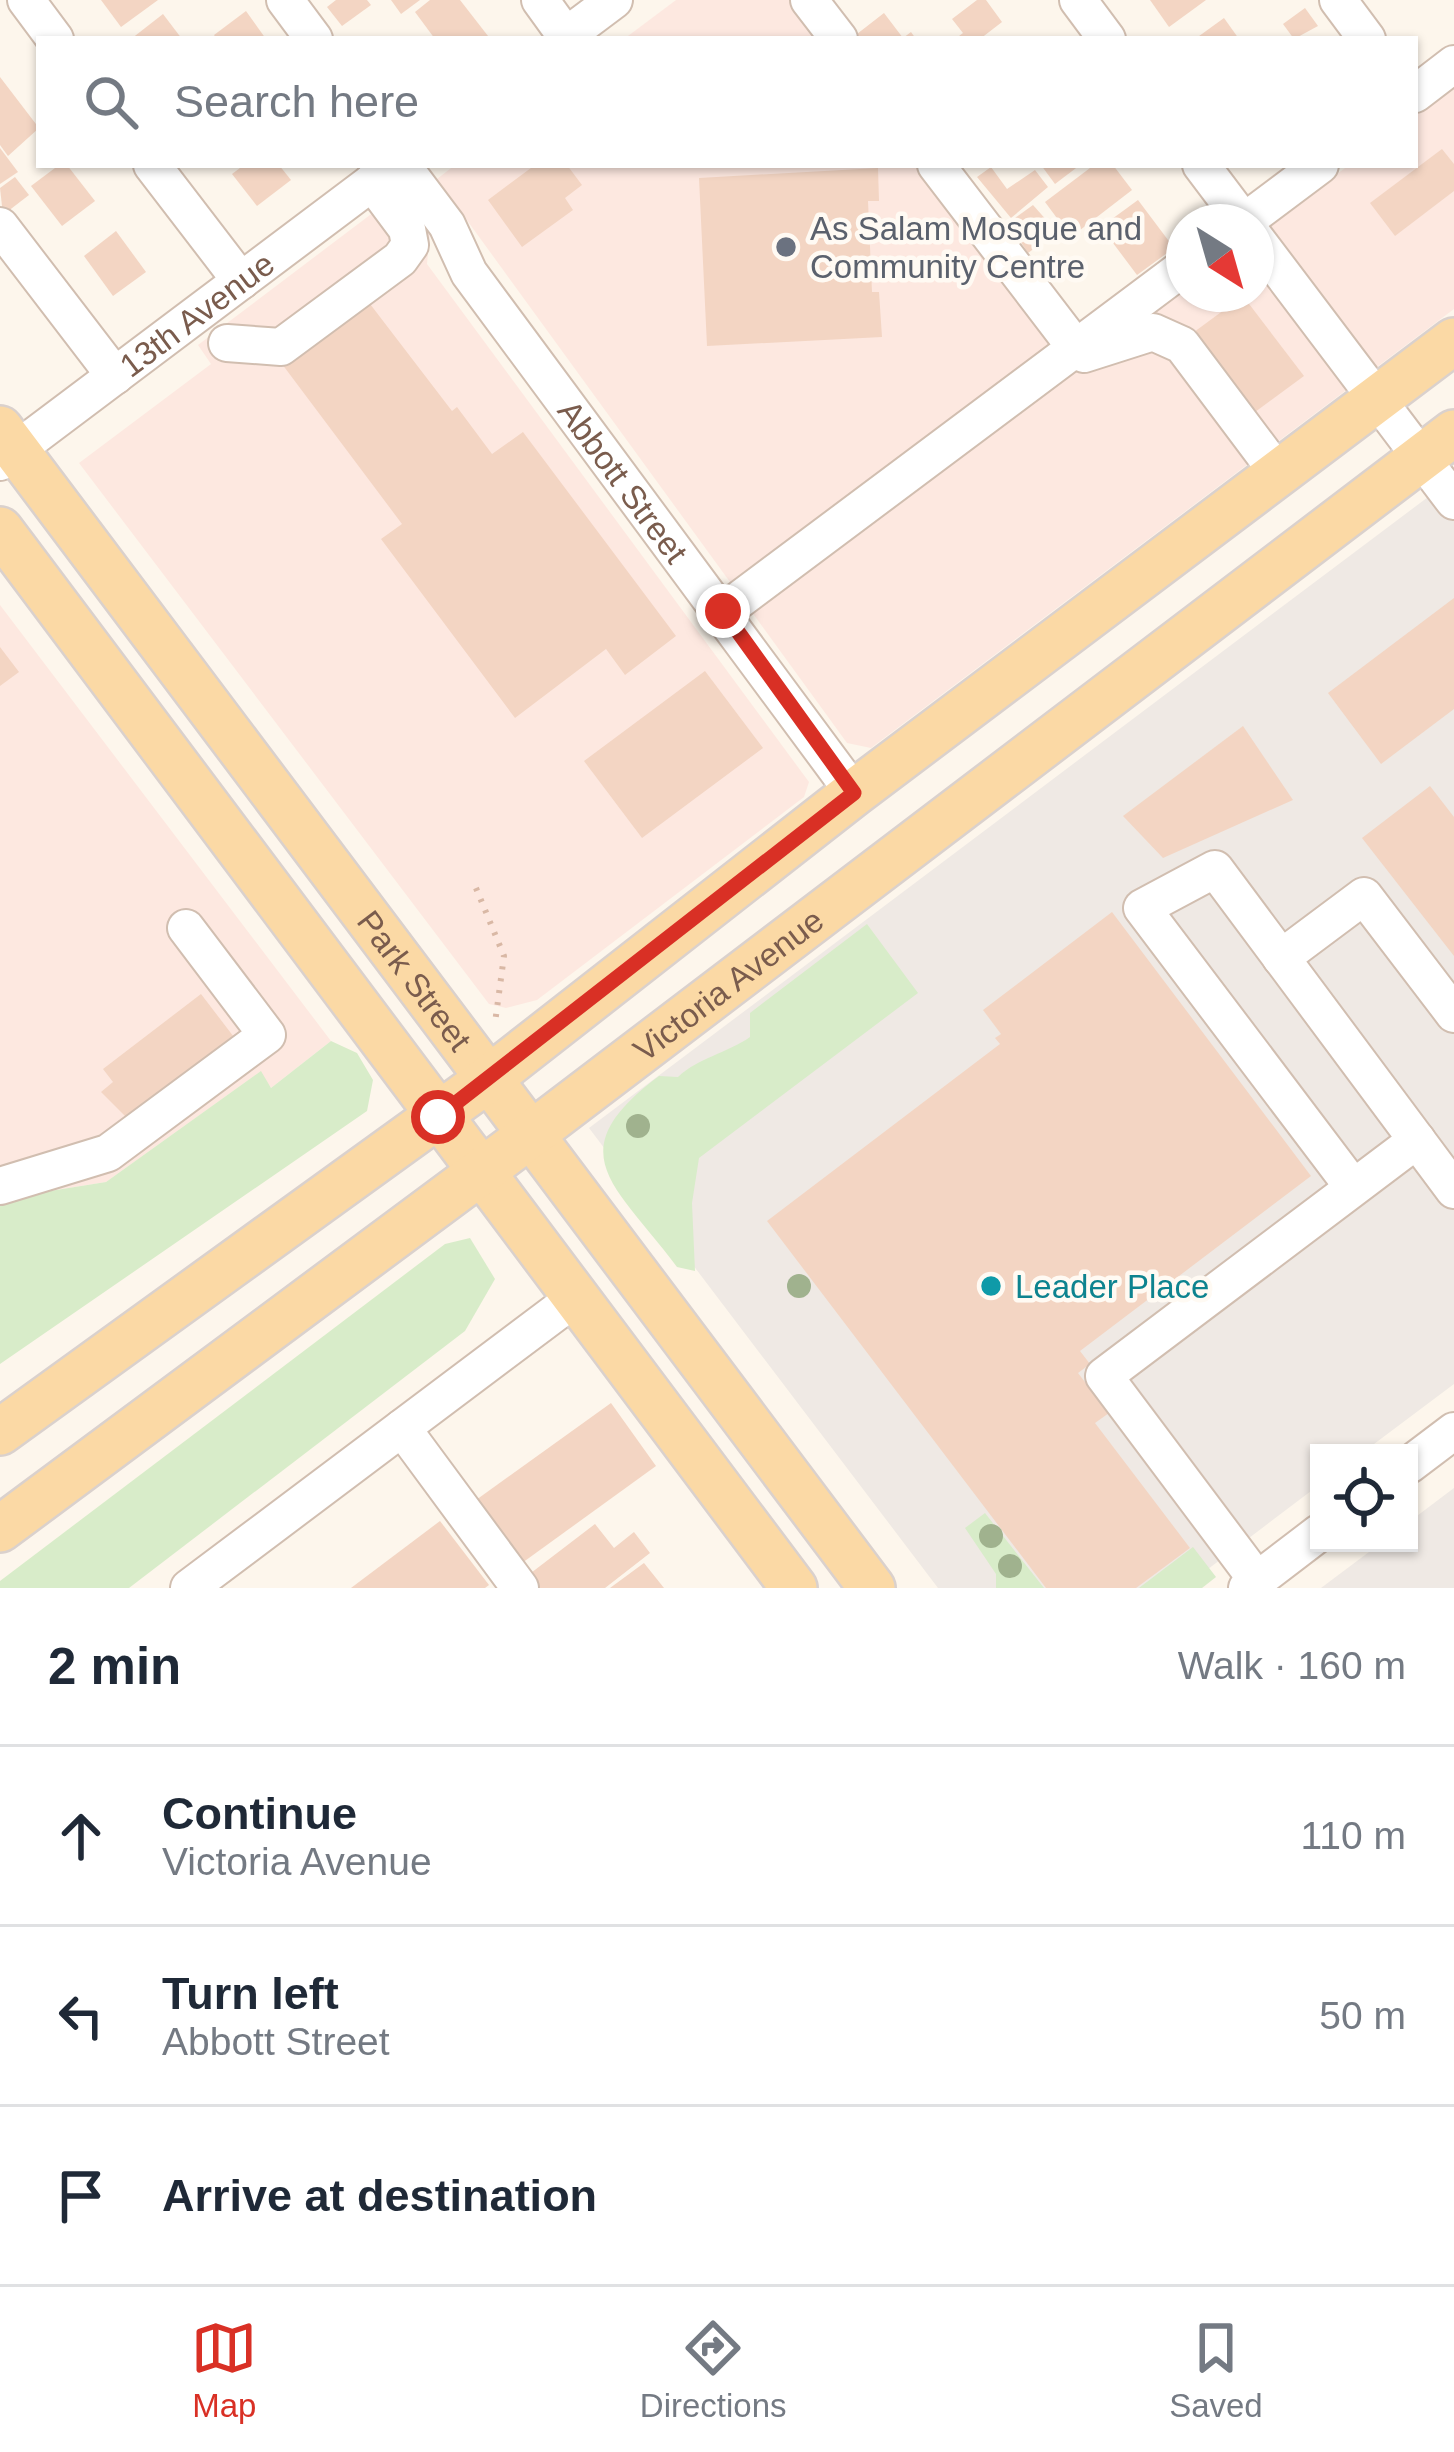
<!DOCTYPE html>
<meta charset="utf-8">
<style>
:root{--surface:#fff;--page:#f6f6f7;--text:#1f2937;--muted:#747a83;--line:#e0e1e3;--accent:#d93025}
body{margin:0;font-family:Helvetica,sans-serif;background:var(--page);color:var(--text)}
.controls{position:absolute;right:36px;bottom:36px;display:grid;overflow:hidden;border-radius:0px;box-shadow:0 3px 9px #0004}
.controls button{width:108px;height:108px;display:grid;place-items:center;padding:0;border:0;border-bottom:3px solid var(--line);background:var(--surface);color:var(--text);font:60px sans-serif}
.compass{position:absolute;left:1166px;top:204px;width:108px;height:108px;border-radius:50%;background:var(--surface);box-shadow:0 3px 9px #0004;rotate:143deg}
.stop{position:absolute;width:36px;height:36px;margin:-27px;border:9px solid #d93025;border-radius:50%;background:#fff}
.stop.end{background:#d93025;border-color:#fff;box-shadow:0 3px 12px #0008}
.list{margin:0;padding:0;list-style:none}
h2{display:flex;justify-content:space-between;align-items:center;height:156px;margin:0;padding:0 48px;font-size:51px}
h2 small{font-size:39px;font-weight:400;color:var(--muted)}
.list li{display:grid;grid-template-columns:78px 1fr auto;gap:36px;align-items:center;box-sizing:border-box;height:180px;padding:0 48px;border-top:3px solid var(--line)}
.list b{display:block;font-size:45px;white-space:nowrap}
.list p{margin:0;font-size:39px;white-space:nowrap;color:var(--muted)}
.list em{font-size:39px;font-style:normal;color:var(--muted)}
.icon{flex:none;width:66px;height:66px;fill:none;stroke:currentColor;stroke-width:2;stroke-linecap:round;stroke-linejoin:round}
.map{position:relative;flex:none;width:1454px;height:1588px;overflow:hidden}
.search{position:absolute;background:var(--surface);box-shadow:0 3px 9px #0004;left:36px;right:36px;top:36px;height:132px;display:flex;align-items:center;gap:30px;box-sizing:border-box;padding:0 42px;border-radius:0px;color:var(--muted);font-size:45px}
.sheet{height:696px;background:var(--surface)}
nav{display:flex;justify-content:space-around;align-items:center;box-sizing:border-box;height:168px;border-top:3px solid var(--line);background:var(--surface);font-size:33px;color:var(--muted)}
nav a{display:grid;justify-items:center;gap:6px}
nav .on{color:var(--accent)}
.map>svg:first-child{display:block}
.commercial{fill:#fde8e0}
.industrial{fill:#efe9e4}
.green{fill:#d8ecc9}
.building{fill:#f3d5c3}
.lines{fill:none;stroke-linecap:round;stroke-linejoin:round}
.minor-casing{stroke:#d1beb0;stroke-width:40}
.major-casing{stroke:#dad1cd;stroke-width:50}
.path{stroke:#d9b8a5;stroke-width:6;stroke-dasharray:3 9;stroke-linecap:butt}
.minor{stroke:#fff;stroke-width:36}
.major{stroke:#fbd9a5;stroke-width:45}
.tree{fill:#a0b28e}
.route{stroke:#d93025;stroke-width:15}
.worship-dot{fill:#6b7280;stroke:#fffaf3;stroke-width:4.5}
.culture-dot{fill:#0f9aa8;stroke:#fffaf3;stroke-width:4.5}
.labels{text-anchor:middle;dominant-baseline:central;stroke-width:9;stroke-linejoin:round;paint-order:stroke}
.worship-label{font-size:33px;fill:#5b616d;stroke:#fffaf3;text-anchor:start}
.street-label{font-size:33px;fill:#7a5c4d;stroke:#fffaf3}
.culture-label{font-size:33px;fill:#0d838f;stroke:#fffaf3;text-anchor:start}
</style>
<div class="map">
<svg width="1454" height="1588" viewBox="0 0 1454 1588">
<rect width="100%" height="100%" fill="#fdf6ec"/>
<g class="commercial">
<polygon points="676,0 791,0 821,39 624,39"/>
<polygon points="1454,86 1454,309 871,748 847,743 437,179 455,165 916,165 1074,373 1184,289 1184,294 1256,294 1256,235 1349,165 1415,165 1415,115"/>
<polygon points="407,187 431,221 427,264 809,782 804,797 537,1000 506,1008 489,1004 79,463 211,364 198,345"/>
<polygon points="0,605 331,1041 271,1088 260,1072 106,1182 0,1199"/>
</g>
<g class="industrial">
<polygon points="1448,482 1454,490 1454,1384 1362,1453 1319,1453 1319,1485 1183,1588 938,1588 589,1128"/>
<polygon points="1454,1488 1454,1588 1321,1588 1381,1543 1409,1543 1409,1522"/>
</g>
<g class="green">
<path d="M 867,924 L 918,993 L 699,1158 L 692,1203 L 695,1271 L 677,1267 C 616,1185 556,1153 659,1076 L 678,1077 C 698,1058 727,1053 750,1037 L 750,1013 Z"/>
<polygon points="331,1041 357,1053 373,1080 367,1111 0,1364 0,1199 106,1182 261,1071 271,1088"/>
<polygon points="470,1238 495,1279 465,1331 129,1588 0,1588 0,1581 445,1244"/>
<polygon points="985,1513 1044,1588 996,1588 996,1574 965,1528"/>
<polygon points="1193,1547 1216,1577 1202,1588 1139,1588"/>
</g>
<g class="building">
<polygon points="101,0 158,0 121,27"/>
<polygon points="336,0 367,0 371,5 342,26 327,7"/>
<polygon points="391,0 420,0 401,14"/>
<polygon points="430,0 460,0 488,36 435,39 415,12"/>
<polygon points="977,0 986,0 1002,22 980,39 955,39 963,33 952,19"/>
<polygon points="1150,0 1206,0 1169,27"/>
<polygon points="1305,8 1318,26 1294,39 1283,24"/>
<polygon points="246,11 266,39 217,39 214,35"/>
<polygon points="884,13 903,38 911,32 916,39 861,39 857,34"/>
<polygon points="163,14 182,39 131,39"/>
<polygon points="1224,18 1239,39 1195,39"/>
<polygon points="0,77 39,128 8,156 0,145"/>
<polygon points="0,148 18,172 0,184"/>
<polygon points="1442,149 1454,164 1454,191 1395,236 1370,203"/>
<polygon points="59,165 67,165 95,201 62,226 31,186"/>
<polygon points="244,165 279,165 291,180 257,206 232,174"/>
<polygon points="535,165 567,165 582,185 565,198 573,210 522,247 488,200"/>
<polygon points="1041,165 1080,165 1055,184"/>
<polygon points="1094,165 1113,165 1132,190 1071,237 1045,202"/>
<polygon points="991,167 1007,189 1035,170 1048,187 1011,218 977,177"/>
<polygon points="878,168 879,201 868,201 872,292 879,292 882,337 707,346 699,178"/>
<polygon points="15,177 29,195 3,215 0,188"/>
<polygon points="1138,200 1174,248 1137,275 1101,227"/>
<polygon points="1033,205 1057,232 1028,253 1008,223"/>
<polygon points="116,231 146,272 113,296 84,256"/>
<polygon points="1243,296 1304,376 1251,415 1190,335"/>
<polygon points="367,300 452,411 457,407 492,454 523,432 676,636 625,675 606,649 515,718 381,539 402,524 282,364"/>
<polygon points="1454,598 1454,709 1381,764 1328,693"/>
<polygon points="0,647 19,672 0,686"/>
<polygon points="705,671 763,748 642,838 584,761"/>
<polygon points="1243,726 1293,800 1163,858 1123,816"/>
<polygon points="1430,786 1454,817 1454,956 1362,838"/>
<polygon points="1112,912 1311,1176 1080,1351 1090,1364 1078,1373 1109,1413 1095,1423 1190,1548 1136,1588 1046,1588 767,1221 1000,1044 995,1038 1001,1034 983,1010"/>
<polygon points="201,994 240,1045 134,1125 101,1092 113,1082 103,1069"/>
<polygon points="611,1403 656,1466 522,1563 476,1500"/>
<polygon points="440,1521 489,1585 485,1588 351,1588"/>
<polygon points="595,1524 614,1548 634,1532 650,1553 605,1588 536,1588 527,1576"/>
<polygon points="644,1563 664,1588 610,1588"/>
</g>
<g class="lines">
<g class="minor-casing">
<g id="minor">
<polyline points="26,0 55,39"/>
<polyline points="285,0 314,39"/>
<polyline points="540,0 566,36"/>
<polyline points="809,0 839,39"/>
<polyline points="1078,0 1107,39"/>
<polyline points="1338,0 1367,39"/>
<polyline points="562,39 614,0"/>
<polyline points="1415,94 1454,64"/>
<polyline points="152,165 241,281"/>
<path id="s1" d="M 402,165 L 447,225 L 469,273 L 854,793"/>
<polyline points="936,165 1076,348"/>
<polyline points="1201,165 1244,222"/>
<polyline points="1244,222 1320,165"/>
<polyline points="0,226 115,376"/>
<polyline points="1256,239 1454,501"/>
<polyline points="227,343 281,347 400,259 410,245 407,229 372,182"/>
<polyline points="1084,354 1153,332 1182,345 1278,473"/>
<path id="s2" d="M 0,462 L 395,165"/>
<polyline points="723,612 1184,267"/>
<polyline points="1281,958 1364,896 1454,1014"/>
<polyline points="0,1186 108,1153 267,1035 186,928"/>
<polyline points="1353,1187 1142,908 1215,869 1454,1190"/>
<polyline points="402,1428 520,1588"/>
<polyline points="1409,1465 1454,1431"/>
<polyline points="1257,1580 1104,1376 1417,1140"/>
<polyline points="189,1588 575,1298"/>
<polyline points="1247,1588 1319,1533"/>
</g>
</g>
<g class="major-casing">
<g id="major">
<path id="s3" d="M 0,429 L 872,1588"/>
<polyline points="0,530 794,1588"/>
<polyline points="0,1432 487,1080 854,793 1454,341"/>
<path id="s4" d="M 0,1529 L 529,1136 L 1454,433"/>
</g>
</g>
<polyline class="path" points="476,888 504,956 495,1023"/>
<use href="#minor" class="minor"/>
<use href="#major" class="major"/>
</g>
<g class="tree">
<circle cx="638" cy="1126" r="12"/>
<circle cx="799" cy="1286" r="12"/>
<circle cx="991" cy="1536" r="12"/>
<circle cx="1010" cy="1566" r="12"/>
</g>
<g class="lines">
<polyline class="route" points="438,1117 854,793 723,611"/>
</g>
<circle class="worship-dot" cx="786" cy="247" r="12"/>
<circle class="culture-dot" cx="991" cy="1286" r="12"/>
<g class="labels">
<g class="worship-label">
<text x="810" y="228">As Salam Mosque and<tspan x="810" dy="38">Community Centre</tspan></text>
</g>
<g class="street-label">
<text stroke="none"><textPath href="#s2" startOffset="246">13th Avenue</textPath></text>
<text stroke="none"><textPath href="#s1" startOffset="387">Abbott Street</textPath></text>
<text stroke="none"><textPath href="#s3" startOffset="690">Park Street</textPath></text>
<text stroke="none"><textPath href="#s4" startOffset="909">Victoria Avenue</textPath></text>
</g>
<g class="culture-label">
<text x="1015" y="1286">Leader Place</text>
</g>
</g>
</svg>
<div class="controls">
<button><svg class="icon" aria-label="locate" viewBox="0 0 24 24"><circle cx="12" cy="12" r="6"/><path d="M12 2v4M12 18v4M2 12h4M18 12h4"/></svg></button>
</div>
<svg class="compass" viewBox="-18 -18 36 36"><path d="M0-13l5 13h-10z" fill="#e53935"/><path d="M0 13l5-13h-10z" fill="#747a83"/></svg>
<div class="stop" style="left:438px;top:1117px"></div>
<div class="stop end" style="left:723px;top:611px"></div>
<div class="search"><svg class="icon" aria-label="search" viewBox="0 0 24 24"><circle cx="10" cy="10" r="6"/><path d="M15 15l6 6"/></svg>Search here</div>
</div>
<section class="sheet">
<h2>2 min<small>Walk · 160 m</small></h2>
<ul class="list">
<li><svg class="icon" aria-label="ahead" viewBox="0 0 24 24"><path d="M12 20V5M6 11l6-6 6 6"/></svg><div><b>Continue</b><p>Victoria Avenue</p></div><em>110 m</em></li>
<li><svg class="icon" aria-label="left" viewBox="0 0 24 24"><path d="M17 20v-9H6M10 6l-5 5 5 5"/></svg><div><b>Turn left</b><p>Abbott Street</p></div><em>50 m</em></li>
<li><svg class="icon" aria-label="arrive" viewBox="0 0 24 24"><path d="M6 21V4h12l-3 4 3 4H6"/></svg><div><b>Arrive at destination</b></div></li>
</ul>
</section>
<nav>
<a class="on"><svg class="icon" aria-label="map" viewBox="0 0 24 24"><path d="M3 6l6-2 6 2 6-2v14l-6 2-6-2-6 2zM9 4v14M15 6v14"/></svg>Map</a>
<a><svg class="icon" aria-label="directions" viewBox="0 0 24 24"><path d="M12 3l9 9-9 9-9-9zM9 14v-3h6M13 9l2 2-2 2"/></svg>Directions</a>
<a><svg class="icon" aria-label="saved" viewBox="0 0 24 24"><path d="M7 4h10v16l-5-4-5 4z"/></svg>Saved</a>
</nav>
